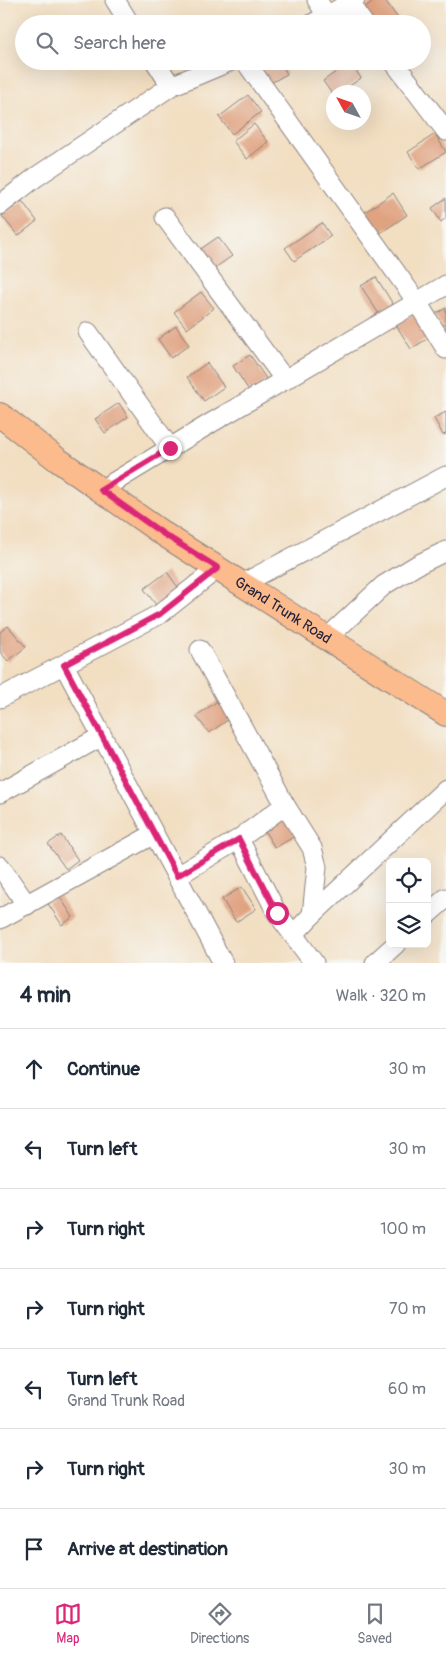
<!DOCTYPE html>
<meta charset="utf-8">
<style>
:root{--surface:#fff;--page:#f6f6f7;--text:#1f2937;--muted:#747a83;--line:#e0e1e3;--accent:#db2777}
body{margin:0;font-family:Pangolin,sans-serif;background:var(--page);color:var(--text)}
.controls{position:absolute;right:15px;bottom:15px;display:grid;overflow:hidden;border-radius:8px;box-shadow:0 5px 20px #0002}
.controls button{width:45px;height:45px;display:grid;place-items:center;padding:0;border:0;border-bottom:1px solid var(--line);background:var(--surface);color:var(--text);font:25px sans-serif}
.compass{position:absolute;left:326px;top:85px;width:45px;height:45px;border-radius:50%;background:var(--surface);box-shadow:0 5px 20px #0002;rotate:310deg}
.stop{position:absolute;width:15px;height:15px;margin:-11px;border:4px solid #db2777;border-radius:50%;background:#fff}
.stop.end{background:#db2777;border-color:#fff;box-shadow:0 1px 5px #0008}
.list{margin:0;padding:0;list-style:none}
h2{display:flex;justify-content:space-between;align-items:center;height:65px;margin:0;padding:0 20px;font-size:21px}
h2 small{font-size:16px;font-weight:400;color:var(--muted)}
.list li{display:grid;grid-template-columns:32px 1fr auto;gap:15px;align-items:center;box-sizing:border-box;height:80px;padding:0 20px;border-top:1px solid var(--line)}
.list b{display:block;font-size:19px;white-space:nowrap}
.list p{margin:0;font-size:16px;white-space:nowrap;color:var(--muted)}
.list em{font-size:16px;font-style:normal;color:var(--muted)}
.icon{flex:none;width:28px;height:28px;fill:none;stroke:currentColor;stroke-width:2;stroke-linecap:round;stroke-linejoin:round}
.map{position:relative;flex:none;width:446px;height:963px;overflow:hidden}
.search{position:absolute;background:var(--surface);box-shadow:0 5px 20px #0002;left:15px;right:15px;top:15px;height:55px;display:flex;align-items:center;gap:12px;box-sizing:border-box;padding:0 18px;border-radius:28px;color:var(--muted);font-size:19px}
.sheet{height:625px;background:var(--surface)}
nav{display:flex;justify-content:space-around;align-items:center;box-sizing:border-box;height:70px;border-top:1px solid var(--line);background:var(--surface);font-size:14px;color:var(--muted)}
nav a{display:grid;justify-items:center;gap:2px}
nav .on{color:var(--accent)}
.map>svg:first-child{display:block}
.building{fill:#e0a381}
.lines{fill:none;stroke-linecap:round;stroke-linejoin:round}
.minor-casing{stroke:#8a807e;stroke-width:21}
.major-casing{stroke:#8a807e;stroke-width:26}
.minor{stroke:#fff;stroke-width:19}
.major{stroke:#fbbb8d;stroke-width:24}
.route{stroke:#db2777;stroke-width:6}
.labels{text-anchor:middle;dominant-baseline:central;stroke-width:4.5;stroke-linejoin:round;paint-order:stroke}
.street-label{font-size:15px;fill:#22223b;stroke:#f6f6f2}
</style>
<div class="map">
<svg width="446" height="963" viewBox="0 0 446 963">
<rect width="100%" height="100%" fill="#f6f6f2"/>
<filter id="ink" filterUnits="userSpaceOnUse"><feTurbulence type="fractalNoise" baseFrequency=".02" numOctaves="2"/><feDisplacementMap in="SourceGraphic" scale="10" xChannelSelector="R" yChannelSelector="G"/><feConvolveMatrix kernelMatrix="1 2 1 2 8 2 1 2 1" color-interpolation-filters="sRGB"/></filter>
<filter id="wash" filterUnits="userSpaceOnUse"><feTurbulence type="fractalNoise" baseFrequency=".0096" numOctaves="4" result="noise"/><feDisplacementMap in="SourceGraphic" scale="20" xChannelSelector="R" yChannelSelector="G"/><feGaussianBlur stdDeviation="1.12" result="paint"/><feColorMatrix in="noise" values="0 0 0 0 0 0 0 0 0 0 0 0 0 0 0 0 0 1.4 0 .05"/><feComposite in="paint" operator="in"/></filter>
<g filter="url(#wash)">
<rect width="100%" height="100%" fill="#f2dec1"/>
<g id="blocks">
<g class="building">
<polygon points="375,0 385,0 399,20 394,24 374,24 364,8"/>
<polygon points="266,61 280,61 287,74 265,86 255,68"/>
<polygon points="350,62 361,78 341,92 334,92 334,97 323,81"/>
<polygon points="248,95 261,112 232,134 219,117"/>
<polygon points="254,124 268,142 247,159 233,141"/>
<polygon points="435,134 446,152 419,169 408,152"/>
<polygon points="393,193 407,215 376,236 362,214"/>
<polygon points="446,198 446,218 441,222 432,208"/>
<polygon points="22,201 37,221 18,236 2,216"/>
<polygon points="322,223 331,236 294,261 285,248"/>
<polygon points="218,237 232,256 212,270 198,251"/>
<polygon points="376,277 393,304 379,314 361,286"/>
<polygon points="201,292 214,308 187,329 174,312"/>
<polygon points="446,308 446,334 435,314"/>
<polygon points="414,314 430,337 411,349 396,325"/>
<polygon points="176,326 189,345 171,358 158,339"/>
<polygon points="250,355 267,380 250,392 233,366"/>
<polygon points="207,363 224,387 204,401 187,377"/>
<polygon points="119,403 128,417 105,433 95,419"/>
<polygon points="446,412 446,434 443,435 434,418"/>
<polygon points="167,572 180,590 157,606 144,589"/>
<polygon points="8,626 26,647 8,661 0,652 0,632"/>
<polygon points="219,700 232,717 209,733 196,716"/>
<polygon points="285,818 295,836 275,848 264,830"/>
<polygon points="61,835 78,860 66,869 48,844"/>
<polygon points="242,887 256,909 236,922 222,899"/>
<polygon points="58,894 73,917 62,925 47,902"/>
</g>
</g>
</g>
<g filter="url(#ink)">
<use href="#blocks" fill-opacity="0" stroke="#8a807e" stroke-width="1"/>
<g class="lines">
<g class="minor-casing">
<g id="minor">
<polyline points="115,0 130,24"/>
<polyline points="317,0 327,16"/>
<polyline points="349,3 364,24"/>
<polyline points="312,24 355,0"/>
<polyline points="155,61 171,86"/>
<polyline points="245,61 417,302 446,349"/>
<polyline points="393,61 446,131"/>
<polyline points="0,205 36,177 171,86 231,61"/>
<polyline points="165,217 285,380"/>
<polyline points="88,332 170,448"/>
<polyline points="101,490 211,423 446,285"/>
<polyline points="242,584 446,476"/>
<polyline points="327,638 384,585 417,565 446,551"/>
<polyline points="200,650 285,805 312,848 317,867 312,915"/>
<polyline points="64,665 223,963"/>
<polyline points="0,698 160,614 218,568"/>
<polyline points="0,793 102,736"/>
<polyline points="239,839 277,913 314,963"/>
<polyline points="0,866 27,905"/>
<polyline points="177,876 239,839 285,805"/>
<polyline points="427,915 446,898"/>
<polyline points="0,919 154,834"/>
<polyline points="293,935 312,915 446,789"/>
<polyline points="375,963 396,944"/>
</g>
</g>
<g class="major-casing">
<g id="major">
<path id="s1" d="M 0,415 L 58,460 L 162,533 L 446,714"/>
</g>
</g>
<use href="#minor" class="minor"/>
<use href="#major" class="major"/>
</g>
</g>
<g class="lines" filter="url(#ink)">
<polyline class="route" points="170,448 101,490 162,533 218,568 160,614 64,665 177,876 239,839 277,913"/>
</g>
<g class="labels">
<g class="street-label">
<text stroke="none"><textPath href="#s1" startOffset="344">Grand Trunk Road</textPath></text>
</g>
</g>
</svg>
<div class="controls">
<button><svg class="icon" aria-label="locate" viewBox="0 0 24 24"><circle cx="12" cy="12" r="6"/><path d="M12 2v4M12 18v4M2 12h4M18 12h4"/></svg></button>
<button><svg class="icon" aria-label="layers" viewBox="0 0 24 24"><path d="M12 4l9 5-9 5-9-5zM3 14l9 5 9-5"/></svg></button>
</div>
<svg class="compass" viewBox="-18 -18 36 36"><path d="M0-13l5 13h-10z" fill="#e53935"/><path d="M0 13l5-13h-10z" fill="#747a83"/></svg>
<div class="stop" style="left:277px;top:913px"></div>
<div class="stop end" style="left:170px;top:448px"></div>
<div class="search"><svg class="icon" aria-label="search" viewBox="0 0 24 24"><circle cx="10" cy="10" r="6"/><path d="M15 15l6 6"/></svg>Search here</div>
</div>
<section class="sheet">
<h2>4 min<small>Walk · 320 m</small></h2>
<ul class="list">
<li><svg class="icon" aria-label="ahead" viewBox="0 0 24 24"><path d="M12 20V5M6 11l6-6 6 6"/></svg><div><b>Continue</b></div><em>30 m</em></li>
<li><svg class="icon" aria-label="left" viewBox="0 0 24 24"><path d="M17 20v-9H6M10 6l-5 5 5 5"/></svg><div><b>Turn left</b></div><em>30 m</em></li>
<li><svg class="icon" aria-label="right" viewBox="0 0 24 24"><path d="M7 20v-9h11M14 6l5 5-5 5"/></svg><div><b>Turn right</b></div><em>100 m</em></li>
<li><svg class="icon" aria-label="right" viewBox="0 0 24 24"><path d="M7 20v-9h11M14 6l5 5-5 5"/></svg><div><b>Turn right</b></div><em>70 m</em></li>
<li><svg class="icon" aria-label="left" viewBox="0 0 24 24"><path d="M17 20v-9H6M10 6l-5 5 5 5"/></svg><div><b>Turn left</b><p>Grand Trunk Road</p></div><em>60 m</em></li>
<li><svg class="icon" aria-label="right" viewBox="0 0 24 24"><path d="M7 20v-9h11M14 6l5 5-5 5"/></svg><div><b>Turn right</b></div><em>30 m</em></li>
<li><svg class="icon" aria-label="arrive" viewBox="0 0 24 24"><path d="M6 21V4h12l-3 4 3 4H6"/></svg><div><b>Arrive at destination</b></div></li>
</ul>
</section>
<nav>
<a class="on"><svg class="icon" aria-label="map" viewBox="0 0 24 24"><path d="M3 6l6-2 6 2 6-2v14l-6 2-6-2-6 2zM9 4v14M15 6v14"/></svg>Map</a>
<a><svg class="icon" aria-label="directions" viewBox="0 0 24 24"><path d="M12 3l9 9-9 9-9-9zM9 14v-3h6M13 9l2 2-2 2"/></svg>Directions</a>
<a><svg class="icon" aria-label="saved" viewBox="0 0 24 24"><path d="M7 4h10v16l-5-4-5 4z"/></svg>Saved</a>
</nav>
